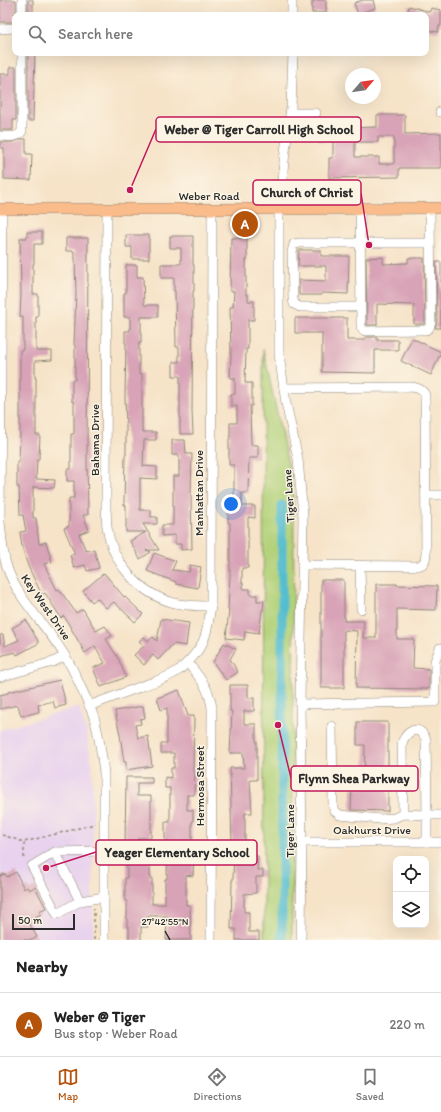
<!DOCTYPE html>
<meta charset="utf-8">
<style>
:root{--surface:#fff;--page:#f6f6f6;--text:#222;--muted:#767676;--line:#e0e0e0;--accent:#b45309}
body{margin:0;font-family:Itim,sans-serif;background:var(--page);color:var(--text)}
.controls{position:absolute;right:12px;bottom:12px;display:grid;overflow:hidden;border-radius:8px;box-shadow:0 4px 16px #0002}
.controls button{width:36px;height:36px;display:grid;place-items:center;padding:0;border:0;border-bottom:1px solid var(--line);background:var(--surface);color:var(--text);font:20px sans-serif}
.compass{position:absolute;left:345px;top:68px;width:36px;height:36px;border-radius:50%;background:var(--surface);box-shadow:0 4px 16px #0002;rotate:61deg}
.scale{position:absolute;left:12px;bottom:10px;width:63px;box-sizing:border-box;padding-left:4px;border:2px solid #2b2b2b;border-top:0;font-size:11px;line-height:14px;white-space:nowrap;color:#2b2b2b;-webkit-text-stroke:3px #fcf5e5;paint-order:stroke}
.you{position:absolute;left:231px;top:504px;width:14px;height:14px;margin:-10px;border:3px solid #fff;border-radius:50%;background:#1a73e8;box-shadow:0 0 0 6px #1a73e833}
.badge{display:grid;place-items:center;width:26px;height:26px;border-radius:50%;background:var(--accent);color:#fff;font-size:13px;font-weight:700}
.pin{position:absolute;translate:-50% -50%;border:2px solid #fff;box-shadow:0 1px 4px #0006}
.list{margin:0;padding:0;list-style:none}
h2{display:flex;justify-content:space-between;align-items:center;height:52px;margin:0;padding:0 16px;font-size:17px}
h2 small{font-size:13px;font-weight:400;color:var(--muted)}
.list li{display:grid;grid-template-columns:26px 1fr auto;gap:12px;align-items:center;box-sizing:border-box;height:64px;padding:0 16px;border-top:1px solid var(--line)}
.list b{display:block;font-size:15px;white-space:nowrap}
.list p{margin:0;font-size:13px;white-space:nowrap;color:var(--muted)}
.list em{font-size:13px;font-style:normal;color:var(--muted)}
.icon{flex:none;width:22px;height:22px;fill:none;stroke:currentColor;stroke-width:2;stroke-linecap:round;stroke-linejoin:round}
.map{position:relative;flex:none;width:441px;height:940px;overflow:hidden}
.search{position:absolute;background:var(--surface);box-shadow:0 4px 16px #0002;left:12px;right:12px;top:12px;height:44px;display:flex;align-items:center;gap:10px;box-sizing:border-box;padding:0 14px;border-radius:8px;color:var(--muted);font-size:15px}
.sheet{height:116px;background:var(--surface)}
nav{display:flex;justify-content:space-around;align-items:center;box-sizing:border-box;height:56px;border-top:1px solid var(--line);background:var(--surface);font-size:11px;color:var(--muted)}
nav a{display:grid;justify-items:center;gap:2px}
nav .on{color:var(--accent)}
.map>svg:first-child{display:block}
.built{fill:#e8d2ee}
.green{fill:#b2d179;stroke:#6e7e52}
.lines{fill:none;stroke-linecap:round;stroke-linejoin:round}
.canal{stroke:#53bdcf;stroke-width:9}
.building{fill:#d8a3b7;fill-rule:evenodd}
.minor-casing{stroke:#90877a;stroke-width:10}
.major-casing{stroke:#90877a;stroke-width:12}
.path{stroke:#90877a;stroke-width:1.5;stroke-dasharray:3 3;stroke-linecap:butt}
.minor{stroke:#fff;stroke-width:9}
.major{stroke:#fabc8b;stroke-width:11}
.ticks{fill:none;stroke:#2b2b2b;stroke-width:1.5}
.labels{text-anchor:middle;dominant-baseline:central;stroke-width:3;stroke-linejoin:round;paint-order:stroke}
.street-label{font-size:12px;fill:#2b2b2b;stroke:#fcf5e5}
.ticks-label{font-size:10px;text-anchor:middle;fill:#2b2b2b;stroke:#fcf5e5;stroke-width:3;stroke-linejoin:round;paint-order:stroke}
.leader{fill:none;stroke:#c2185b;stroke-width:1.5}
.callout-dot{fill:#c2185b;stroke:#fcf5e5;stroke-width:1.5}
.callout{fill:#fcf5e5;stroke:#c2185b;stroke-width:1.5}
.callout-label{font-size:13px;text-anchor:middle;font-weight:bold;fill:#2b2b2b}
</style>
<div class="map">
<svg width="441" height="940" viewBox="0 0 441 940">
<rect width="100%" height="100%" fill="#fcf5e5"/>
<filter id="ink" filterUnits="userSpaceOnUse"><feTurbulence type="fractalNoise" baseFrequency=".025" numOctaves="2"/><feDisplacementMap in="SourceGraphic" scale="8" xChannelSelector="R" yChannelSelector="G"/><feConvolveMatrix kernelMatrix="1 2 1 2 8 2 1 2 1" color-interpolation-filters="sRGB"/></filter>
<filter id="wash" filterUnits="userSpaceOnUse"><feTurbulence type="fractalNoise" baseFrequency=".012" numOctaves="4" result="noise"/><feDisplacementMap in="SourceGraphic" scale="16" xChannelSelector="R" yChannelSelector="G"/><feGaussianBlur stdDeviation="0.9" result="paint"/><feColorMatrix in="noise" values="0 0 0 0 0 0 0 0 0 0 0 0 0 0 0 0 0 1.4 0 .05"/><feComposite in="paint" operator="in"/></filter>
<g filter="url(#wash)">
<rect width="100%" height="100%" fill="#f6e3c8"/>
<polygon class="built" points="79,707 86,729 92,764 93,797 93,940 0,940 0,730"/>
<polygon class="green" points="263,349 292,482 294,510 292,940 264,940"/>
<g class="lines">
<polyline class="canal" points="282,940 282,505"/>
</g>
<g id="blocks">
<g class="building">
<polygon points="0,0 16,0 16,13 14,13 14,22 0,22"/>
<rect x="28" y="0" width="5" height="13"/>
<polygon points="314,0 326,0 326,13 312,13 312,2 314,2"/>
<polygon points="363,0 373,0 375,8 358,14 354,3"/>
<polygon points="409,6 430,12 431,8 441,10 441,26 439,26 438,32 426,30 426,15 407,15"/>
<polygon points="28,53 35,53 33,121 28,121"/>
<polygon points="10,67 16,67 16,120 13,120 13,130 0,130 0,74 10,74"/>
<path d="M 377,115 L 405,115 L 405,134 L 441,133 L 441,168 L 399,168 L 399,177 L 329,178 L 329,158 L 333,158 L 333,141 L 319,141 L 319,129 L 377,127 ZM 378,137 L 394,137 L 394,164 L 379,164 L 379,157 L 355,157 L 355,142 L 378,142 Z"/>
<polygon points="22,139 26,139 26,154 32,154 31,180 4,179 4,148 0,148 0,142 13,142"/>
<polygon points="27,232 42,232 42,244 34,244 34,264 33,264 33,294 38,294 38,317 36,317 36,351 52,351 52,360 35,361 35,378 36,378 36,435 40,435 39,459 37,459 36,479 55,480 54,488 33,487 33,518 36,518 39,544 46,542 52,562 44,564 57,590 59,589 76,613 83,609 96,631 105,626 112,636 106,639 118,658 126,677 101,687 93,668 105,663 95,646 85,653 64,616 61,618 45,593 42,595 28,566 22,547 20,532 26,531 23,515 20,515 19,487 17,487 17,462 19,462 20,434 20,350 23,350 23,317 20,317 21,294 20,238 27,238"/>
<polygon points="126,235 149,235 149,259 132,259 132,247 126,247"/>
<polygon points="170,236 193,236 193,265 194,265 194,291 193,291 192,411 193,434 180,434 180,376 173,376 173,362 179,362 179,347 176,347 175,291 174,291 174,278 161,278 161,264 181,264 181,248 170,248"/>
<polygon points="66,238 88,238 87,458 88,515 83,515 89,530 79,534 86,551 94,549 99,568 87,571 85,565 74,568 70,555 75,554 64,528 69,526 69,498 74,498 74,481 67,481 67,469 71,469 71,434 74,434 74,402 72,402 72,380 75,380 75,345 74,345 76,294 75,257 74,257 74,251 66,251"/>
<polygon points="231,238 247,238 247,260 246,260 246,295 248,295 248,301 254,301 254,320 248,320 248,349 246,349 245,383 252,383 252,406 250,406 251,445 258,445 258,458 249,458 248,493 242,493 242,506 255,506 255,518 248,517 248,568 242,568 242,583 243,583 243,589 250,589 250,595 257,595 257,601 264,601 263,610 262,610 259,633 245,631 244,640 226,638 229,610 228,609 230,576 230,523 228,523 229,495 234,495 234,465 229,465 229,439 230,439 230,423 237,423 237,406 231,406 231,394 235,394 235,378 230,378 231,353 230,307 233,307 234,291 230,291"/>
<polygon points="299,250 321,250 321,256 349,256 348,294 322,293 322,295 299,295 299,280 326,281 326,266 298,266"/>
<polygon points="383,257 383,264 408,263 408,258 424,258 425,321 424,324 414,324 414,305 377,304 377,325 367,325 366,258"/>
<polygon points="436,262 441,262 441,328 435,328 437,322"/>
<polygon points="126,265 137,265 137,277 143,277 144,305 158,305 158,317 141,317 141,343 139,343 139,374 142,373 142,432 156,432 156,440 144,440 143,466 157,467 157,479 140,478 140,510 151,510 151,517 157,517 157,524 143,524 159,550 146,550 151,552 140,559 130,541 146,532 126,532 126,505 124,505 125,455 126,455 126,424 125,397 126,343 125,343 125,331 130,331 130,317 124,317 124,293 126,293"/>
<polygon points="295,318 347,318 347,340 365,340 365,337 377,337 377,340 398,340 398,350 375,350 375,373 322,372 322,333 295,333"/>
<polygon points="412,338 441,352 431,375 401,361"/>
<polygon points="172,440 185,440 186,454 192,454 191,494 192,549 181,550 181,544 175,544 175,535 162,536 162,525 173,525 173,476 179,476 179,455 172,455"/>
<polygon points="154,553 176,561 172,570 189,572 190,565 201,567 198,588 176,584 176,582 147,571"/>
<polygon points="104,573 124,597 124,596 143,614 135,622 114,602 106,608 97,598 92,602 83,591"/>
<polygon points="321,580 344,580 344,621 364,621 363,638 376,638 376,584 397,584 397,585 437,586 436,610 397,609 397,639 414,639 413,668 429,669 429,689 356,688 357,631 344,630 344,688 321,688"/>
<polygon points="161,619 189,623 186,646 173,644 158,660 153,655 144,665 134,655 144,646 139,641 144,637 148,641 153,637 157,641"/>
<polygon points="26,620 39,643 17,655 15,652 0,656 0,635 3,635 5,646 19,640 12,628"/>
<polygon points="224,643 236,649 230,659 238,672 226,680 213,662"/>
<polygon points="60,680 66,705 55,708 53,701 38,705 39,712 21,716 18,705 0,709 0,695 8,693 8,692"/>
<polygon points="230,685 248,685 248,698 254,698 254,711 244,711 244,724 256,724 256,741 257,741 257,780 250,780 252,813 245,813 245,849 252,849 252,856 258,856 257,870 263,870 263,877 256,877 256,893 244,894 244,912 249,912 249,932 259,932 259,940 236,940 236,929 231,929 232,880 233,880 234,845 232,845 230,768 244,768 243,753 230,753 232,711 230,711"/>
<polygon points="179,690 188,716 194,716 193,772 195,772 194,795 187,795 187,810 193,810 193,822 192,822 192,850 194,850 193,876 186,875 186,905 190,905 191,940 166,940 167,916 148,916 148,927 141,927 141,940 129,940 129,927 127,927 127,901 125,901 125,878 127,878 127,845 125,845 126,777 152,777 152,783 137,783 137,796 151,796 151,838 138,838 138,852 150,852 150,878 152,878 152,904 165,904 165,879 167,879 168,841 165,841 165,822 170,822 170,788 165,788 165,777 171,778 171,768 174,768 174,753 161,753 161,743 167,743 167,708 161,710 157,698"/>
<polygon points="143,706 145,718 140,719 141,724 135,725 138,738 148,736 152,766 126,770 126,762 124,762 120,735 115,711"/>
<polygon points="357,722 388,722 388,811 351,810 352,788 364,788 365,745 357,745"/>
<polygon points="16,872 24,889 27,887 29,890 35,887 46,908 39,911 41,914 28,921 37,937 32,940 0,940 0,876 5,874 7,877"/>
</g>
</g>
</g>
<g filter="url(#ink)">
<use href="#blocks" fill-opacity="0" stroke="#90877a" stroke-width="1"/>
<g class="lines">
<g class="minor-casing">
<g id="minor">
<polyline points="22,0 22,15"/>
<polyline points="292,0 292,15"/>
<polyline points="0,29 15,28"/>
<polyline points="293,53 291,107 285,152 279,209 279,354 286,403 298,459 303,516 300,704 302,842 301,940"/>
<polyline points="440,112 441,112"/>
<polyline points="291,113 316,113"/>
<path d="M 0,136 C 8,136 18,139 22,131 L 22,53"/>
<polyline points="360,208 361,327 363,330 365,331 420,330 426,330 429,328 431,322 430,208"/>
<path d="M 2,209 L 0,522 C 2,537 2,553 7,567 C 17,599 48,627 65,656 C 73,668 78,681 84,694 C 89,704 94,715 96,725 C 100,741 102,757 104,773 L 104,940"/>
<path d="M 107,209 L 106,509 C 107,515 106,521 107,527 C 112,562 138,592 171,602 C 184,606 198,606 211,606"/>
<polyline points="360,307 300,307 294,304 293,299 292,252 294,244 300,243 430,243"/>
<path d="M 284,388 L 412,387 C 418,388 422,389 425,395 L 426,554 C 425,561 425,564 418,566 L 302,565"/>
<polyline points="426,495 441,495"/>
<polyline points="360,565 361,609"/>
<path d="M 188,663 C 200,678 209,687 212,708 L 211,940"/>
<polyline points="0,677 53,662 65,656"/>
<polyline points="300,704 435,702 435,661 440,648 441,648"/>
<path d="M 89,706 C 107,699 124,693 142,686 C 154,682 168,678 179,670 C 188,663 197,653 203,642 C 208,631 209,618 211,606 L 212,209"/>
<polyline points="332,726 333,805 335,811 340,815 380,819 394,818 403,814 427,815 427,842"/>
<path d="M 403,814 L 402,744 C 404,735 414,725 422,733 C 424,735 425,737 426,739 L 427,815 L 441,815"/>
<polyline points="302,842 441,842"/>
<polyline points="104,851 55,852 32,866 57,914 80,901 104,897"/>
<polyline points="55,852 80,901"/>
</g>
</g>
<g class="major-casing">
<polyline id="major" points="0,209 279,209 441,208"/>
</g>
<g class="path">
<polyline points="2,835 24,842 95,824"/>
<polyline points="24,858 24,842"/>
<polyline points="94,940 94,908"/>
</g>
<use href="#minor" class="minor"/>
<use href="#major" class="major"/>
</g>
</g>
<path class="ticks" d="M 165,931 L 170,940"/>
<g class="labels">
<g class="street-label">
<text x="209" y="196">Weber Road</text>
<text transform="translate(95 440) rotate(-90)">Bahama Drive</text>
<text transform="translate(199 493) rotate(-90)">Manhattan Drive</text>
<text transform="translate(289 496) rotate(-94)">Tiger Lane</text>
<text transform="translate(46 607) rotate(55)">Key West Drive</text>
<text transform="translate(200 786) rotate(-90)">Hermosa Street</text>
<text x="372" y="830">Oakhurst Drive</text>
<text transform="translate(290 831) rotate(-90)">Tiger Lane</text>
</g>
</g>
<g class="ticks-label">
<text x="165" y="925">27°42'55"N</text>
</g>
<path class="leader" d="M130 190L156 129M369 245L361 193M278 725L291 778M46 868L96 852"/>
<g class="callout-dot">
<circle cx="130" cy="190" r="4"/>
<circle cx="369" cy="245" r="4"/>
<circle cx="278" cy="725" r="4"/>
<circle cx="46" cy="868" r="4"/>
</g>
<g class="callout">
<rect x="156" y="117" width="205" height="25" rx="4"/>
<rect x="253" y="180" width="108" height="25" rx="4"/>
<rect x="291" y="766" width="127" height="25" rx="4"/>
<rect x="96" y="840" width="161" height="25" rx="4"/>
</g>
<g class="callout-label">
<text x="259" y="134">Weber @ Tiger Carroll High School</text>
<text x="307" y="197">Church of Christ</text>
<text x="354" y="783">Flynn Shea Parkway</text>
<text x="177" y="857">Yeager Elementary School</text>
</g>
</svg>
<div class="controls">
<button><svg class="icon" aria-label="locate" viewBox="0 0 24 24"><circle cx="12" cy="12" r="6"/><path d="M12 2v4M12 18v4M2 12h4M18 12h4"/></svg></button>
<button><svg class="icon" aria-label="layers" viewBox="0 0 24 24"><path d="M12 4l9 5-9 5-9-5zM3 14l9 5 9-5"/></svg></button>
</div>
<svg class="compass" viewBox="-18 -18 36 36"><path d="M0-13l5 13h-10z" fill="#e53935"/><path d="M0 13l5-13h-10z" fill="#767676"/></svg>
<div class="scale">50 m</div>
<div class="you"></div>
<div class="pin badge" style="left:245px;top:224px">A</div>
<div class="search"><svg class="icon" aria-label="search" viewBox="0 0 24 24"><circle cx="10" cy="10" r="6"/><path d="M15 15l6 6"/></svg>Search here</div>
</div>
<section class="sheet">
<h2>Nearby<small></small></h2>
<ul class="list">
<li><span class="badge">A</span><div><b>Weber @ Tiger</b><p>Bus stop · Weber Road</p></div><em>220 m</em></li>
</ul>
</section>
<nav>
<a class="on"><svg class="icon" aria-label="map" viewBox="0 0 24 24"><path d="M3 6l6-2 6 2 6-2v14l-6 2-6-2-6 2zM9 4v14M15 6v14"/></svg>Map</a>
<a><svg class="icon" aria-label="directions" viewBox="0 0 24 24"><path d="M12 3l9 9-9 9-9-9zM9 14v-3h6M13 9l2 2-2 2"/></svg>Directions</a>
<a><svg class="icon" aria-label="saved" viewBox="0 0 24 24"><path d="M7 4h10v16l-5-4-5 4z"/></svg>Saved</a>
</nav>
